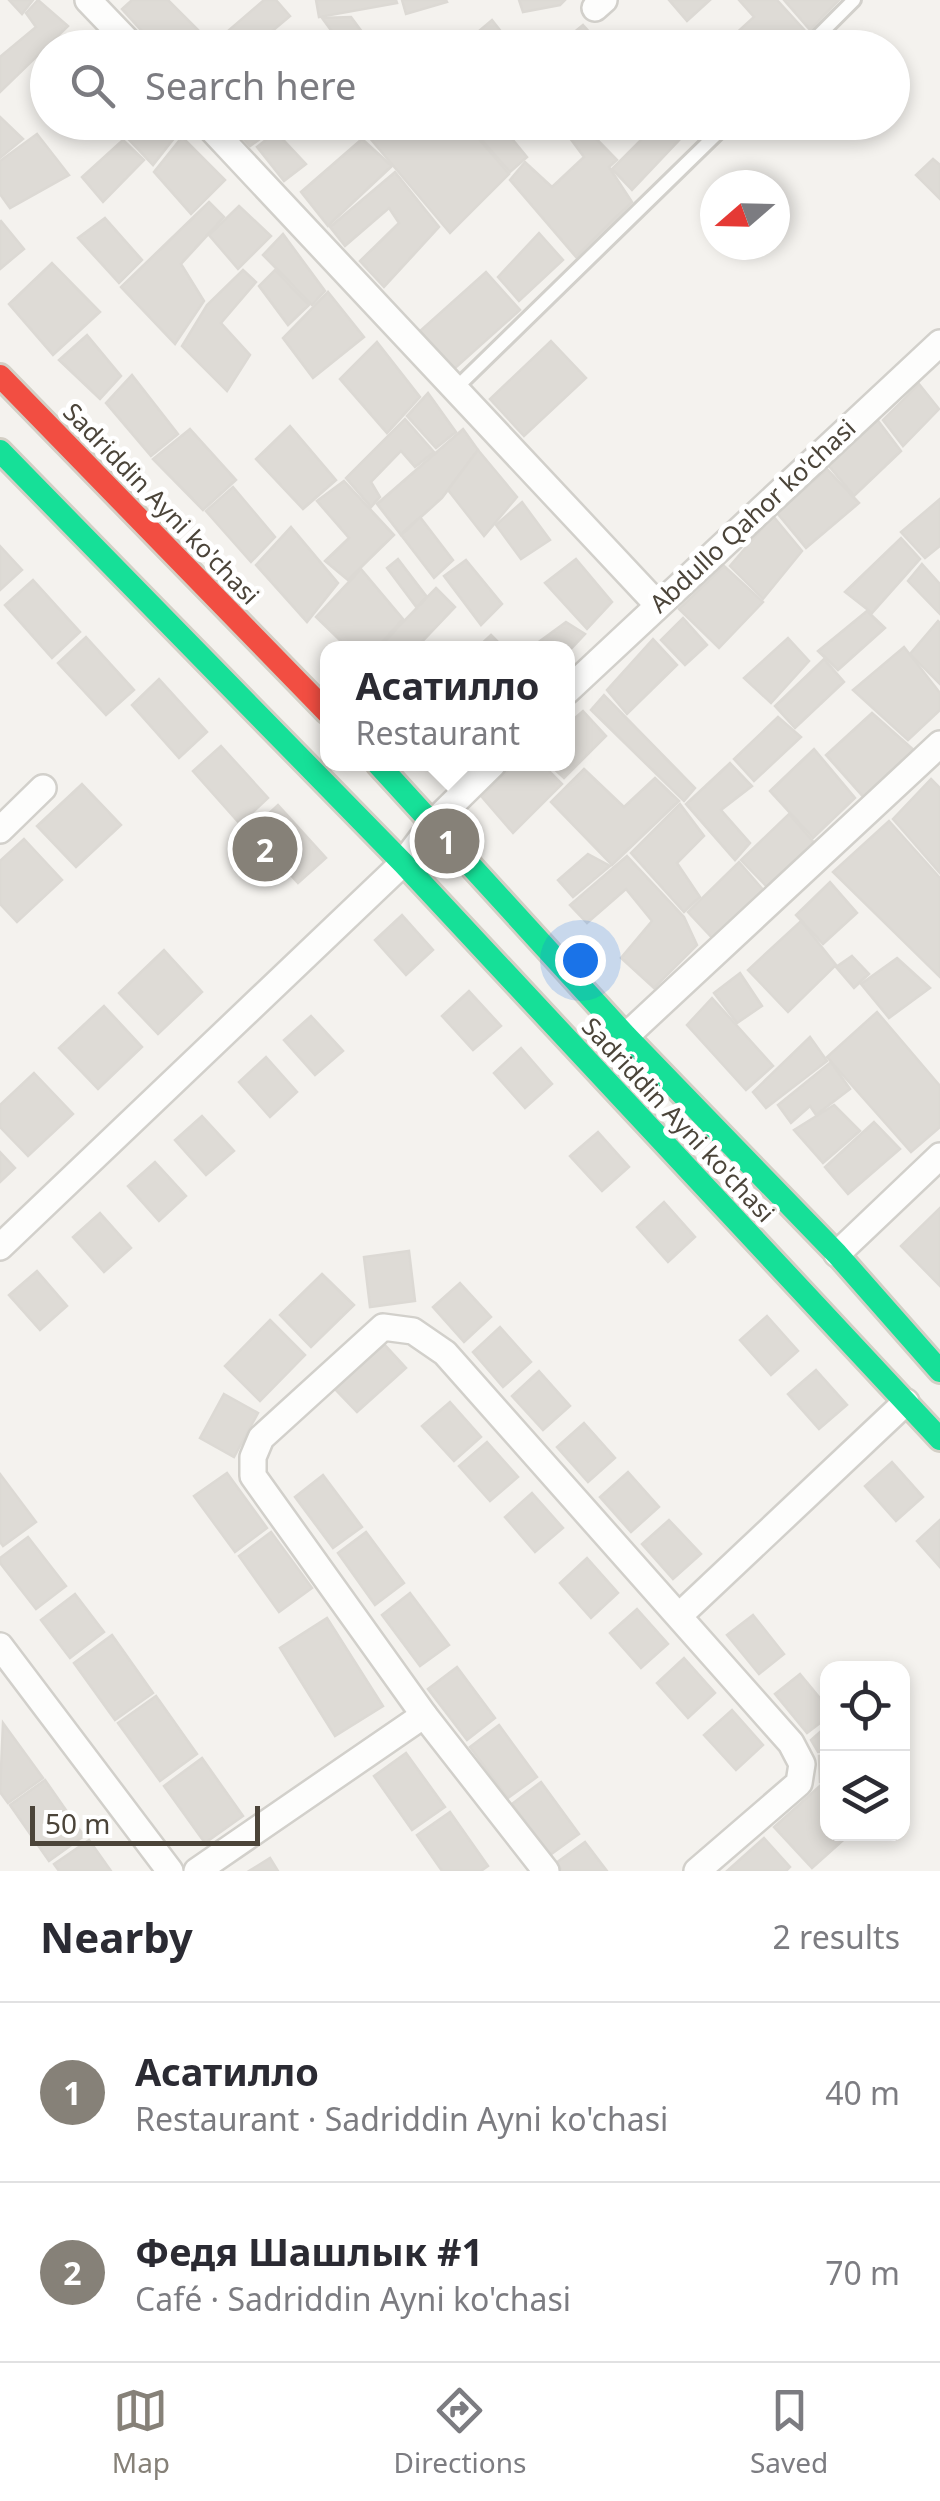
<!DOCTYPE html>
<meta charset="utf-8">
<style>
:root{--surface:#fff;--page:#f7f7f7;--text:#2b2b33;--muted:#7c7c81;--line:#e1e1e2;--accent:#868178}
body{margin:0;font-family:"Noto Sans",sans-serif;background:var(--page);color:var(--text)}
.controls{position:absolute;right:30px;bottom:30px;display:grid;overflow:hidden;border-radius:20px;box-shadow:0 5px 15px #0003}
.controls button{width:90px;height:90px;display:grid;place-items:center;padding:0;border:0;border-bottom:2px solid var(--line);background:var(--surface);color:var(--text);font:50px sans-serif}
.compass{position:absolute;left:700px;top:170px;width:90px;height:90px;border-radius:50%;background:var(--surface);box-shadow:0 5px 15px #0003;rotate:250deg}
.scale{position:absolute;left:30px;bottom:25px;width:230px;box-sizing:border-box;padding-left:10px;border:5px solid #4b4439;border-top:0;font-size:28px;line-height:35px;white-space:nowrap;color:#4b4439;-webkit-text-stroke:8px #fff;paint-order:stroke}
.you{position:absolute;left:580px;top:960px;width:35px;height:35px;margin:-25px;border:8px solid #fff;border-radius:50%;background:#1a73e8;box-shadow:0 0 0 15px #1a73e833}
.badge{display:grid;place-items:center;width:65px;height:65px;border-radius:50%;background:var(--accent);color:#fff;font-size:32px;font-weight:700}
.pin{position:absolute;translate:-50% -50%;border:5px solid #fff;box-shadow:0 2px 10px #0006}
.popup{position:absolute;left:320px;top:641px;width:255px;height:130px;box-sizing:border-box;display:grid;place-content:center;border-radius:20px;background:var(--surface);filter:drop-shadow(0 2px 8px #0005);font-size:32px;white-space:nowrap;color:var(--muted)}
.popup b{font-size:38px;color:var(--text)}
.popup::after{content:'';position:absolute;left:50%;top:100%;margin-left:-20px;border:20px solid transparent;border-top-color:var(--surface)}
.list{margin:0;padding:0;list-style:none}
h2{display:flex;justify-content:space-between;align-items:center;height:130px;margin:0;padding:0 40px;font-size:42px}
h2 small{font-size:32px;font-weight:400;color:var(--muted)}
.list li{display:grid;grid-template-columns:65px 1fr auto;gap:30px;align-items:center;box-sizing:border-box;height:180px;padding:0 40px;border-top:2px solid var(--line)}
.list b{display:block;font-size:38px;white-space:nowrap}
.list p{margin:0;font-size:32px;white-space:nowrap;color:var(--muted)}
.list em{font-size:32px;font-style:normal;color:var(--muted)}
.icon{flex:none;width:55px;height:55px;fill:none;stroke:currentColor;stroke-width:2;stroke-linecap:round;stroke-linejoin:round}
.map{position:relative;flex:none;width:940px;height:1871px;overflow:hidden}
.search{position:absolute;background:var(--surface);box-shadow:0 5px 15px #0003;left:30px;right:30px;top:30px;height:110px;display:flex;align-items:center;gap:25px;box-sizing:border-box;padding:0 35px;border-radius:55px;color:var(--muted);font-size:38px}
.sheet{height:490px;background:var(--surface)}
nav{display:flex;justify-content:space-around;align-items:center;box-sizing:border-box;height:140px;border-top:2px solid var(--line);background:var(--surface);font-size:28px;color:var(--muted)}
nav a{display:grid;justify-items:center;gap:5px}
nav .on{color:var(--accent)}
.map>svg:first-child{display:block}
.building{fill:#dedbd6;stroke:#dcd9d4;stroke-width:2.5}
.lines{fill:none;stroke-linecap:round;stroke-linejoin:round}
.lane-casing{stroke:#d2d0cb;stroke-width:18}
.street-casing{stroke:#d2d0cb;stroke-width:30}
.fast-casing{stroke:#d3cfc5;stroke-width:28}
.jam-casing{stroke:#d3cfc5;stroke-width:28}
.lane{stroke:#fdfdfc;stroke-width:12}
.street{stroke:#fdfdfc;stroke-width:25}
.fast{stroke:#16e098;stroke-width:22}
.jam{stroke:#f24e42;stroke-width:22}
.labels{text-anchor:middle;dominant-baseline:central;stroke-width:10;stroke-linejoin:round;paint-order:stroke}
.street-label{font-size:25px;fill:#4b4439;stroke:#fff}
</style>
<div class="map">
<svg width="940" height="1871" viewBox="0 0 940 1871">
<rect width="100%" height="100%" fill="#f4f2ee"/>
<g class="building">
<polygon points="9,0 33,0 22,14"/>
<polygon points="38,0 68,26 0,92 0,57 36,27 26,13"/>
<polygon points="132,0 168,0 212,44 157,48 122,9"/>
<polygon points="264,0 276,0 290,16 252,48 219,48 214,43"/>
<polygon points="316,0 396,0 397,3 319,17"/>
<polygon points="402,0 446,0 447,2 406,14"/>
<polygon points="519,0 565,0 560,5 523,12"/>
<polygon points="669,0 710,0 687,21"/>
<polygon points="739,0 777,0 807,33 790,48 720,48 754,17"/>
<polygon points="784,0 839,0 810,30"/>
<polygon points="351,17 374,48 344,48 322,18"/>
<polygon points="492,20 514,48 459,48"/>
<polygon points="583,25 604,48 555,48"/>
<polygon points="0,117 23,139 0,158"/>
<polygon points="119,122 162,122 175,137 153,165 116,126"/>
<polygon points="228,122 280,122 281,124 250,146"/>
<polygon points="374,122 464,122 509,174 450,233 364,131"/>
<polygon points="466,122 498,122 527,157 510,172"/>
<polygon points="558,122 580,122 617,160 609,167 632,202 576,257 510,180 525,162 552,187 584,157"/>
<polygon points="640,122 673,122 684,135 632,190 612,169 650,131"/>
<polygon points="276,132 306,164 284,181 257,147"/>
<polygon points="37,134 69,175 10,208 0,194 0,161"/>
<polygon points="182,137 225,180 191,214 154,172"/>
<polygon points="362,139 392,166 328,226 301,192"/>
<polygon points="123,140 144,160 103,202 82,177"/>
<polygon points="933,159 940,165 940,199 916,175"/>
<polygon points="395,172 439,227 384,287 360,261 399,223 389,208 345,246 330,227"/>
<polygon points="209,202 224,217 181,264 204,301 175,344 121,287"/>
<polygon points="239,206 271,236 238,269 209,235"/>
<polygon points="105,218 142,260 119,283 78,238"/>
<polygon points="1,221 24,249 0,269 0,222"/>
<polygon points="539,233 563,260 519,301 498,277"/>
<polygon points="283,234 325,291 312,305 263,255"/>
<polygon points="52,263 100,312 53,355 9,304"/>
<polygon points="243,270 256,282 221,323 250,355 227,391 182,346 207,305"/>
<polygon points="275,270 309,305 288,325 259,286"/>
<polygon points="486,272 520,310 454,369 420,331"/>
<polygon points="328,292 364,337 313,378 283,338"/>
<polygon points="87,335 121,376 100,399 59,360"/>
<polygon points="551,341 586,378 524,436 490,399"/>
<polygon points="377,342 420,397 387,433 340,379"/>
<polygon points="132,375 178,434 151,456 106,403"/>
<polygon points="919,384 939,409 903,446 883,420"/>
<polygon points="428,393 456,432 436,448 407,416"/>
<polygon points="876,418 901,451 854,496 829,466"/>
<polygon points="405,419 434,452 415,467 401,451 371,482 380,497 371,507 346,478"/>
<polygon points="290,426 336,480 303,509 256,459"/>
<polygon points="190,429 236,480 203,510 153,459"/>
<polygon points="463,429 478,450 442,498 401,535 377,504"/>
<polygon points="478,450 517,497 484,536 448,490"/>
<polygon points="827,469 859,503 806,548 777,513"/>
<polygon points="344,481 394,535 348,580 325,561 349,538 317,501"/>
<polygon points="233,487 275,537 251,562 206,511"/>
<polygon points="940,499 940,546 925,558 901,532"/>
<polygon points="522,502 550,540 521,559 496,525"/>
<polygon points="773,516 802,551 763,599 730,566"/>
<polygon points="420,517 453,560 434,578 401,535"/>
<polygon points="291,527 338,583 307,622 256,565"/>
<polygon points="901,538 920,559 872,613 845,592"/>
<polygon points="0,546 22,570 0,590"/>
<polygon points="398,559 427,597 417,608 387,568"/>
<polygon points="576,559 612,602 587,629 545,583"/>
<polygon points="466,560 502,604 481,625 444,576"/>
<polygon points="922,564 940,584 940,614 908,581"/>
<polygon points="724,566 763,602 719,648 679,609"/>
<polygon points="361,569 403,619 377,648 348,648 316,617"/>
<polygon points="33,580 80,632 52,658 5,605"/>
<polygon points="436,588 455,607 416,648 378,648"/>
<polygon points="867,611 885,628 838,670 818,651"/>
<polygon points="683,618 707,645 685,665 661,640"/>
<polygon points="938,621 940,623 940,684 910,654"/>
<polygon points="566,622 585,634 567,653 567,648 542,648 536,644"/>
<polygon points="491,635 504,648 477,648"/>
<polygon points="86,637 134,690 106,715 58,663"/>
<polygon points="788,638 809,661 771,703 744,678"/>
<polygon points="653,639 677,665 627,714 607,690"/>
<polygon points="904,647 940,693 940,710 908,740 853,690"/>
<polygon points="824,659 844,682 795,728 775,706"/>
<polygon points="159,679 207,732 179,758 132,705"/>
<polygon points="604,695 695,788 684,801 591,710"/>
<polygon points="583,711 606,736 564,778 549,764 567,764 567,725"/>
<polygon points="872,713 916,752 866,800 826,755"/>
<polygon points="778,717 801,737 754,781 734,759"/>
<polygon points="221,746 268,798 240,824 193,771"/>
<polygon points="814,749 855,798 813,838 770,791"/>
<polygon points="730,763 752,786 721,810 750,843 735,860 686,804"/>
<polygon points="514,764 542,764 562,784 513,833 482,797"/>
<polygon points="584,769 624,807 655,778 679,801 612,865 551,802"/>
<polygon points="931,779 940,788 940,873 893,819"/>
<polygon points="82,784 121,825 76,867 37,826"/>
<polygon points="680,804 704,836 677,863 700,897 684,912 631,853"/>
<polygon points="278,805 326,858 298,883 250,831"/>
<polygon points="789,814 816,845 770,890 741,860"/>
<polygon points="889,821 940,878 940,977 833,872"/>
<polygon points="24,839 62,880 17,922 0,904 0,861"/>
<polygon points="588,854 610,866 573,897 558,880"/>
<polygon points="627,856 684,917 697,945 654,988 621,958 652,921 626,889 587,923 570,905"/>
<polygon points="739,862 765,892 715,941 688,912"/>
<polygon points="830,882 857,913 823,944 796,915"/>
<polygon points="402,915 433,950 406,975 375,940"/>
<polygon points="801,921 836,965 788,1012 748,970"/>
<polygon points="164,950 202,992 158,1034 119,993"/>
<polygon points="852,956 869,974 854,988 836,967"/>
<polygon points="897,958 930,988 889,1018 861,984"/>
<polygon points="740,973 762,1006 737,1023 714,993"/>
<polygon points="469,991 501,1026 473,1050 442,1016"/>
<polygon points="712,998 773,1066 746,1090 687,1025"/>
<polygon points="104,1006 142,1047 98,1089 59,1048"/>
<polygon points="877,1012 940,1086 940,1127 911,1152 827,1057"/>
<polygon points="311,1016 343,1051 315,1075 284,1040"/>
<polygon points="810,1037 827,1061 766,1108 753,1092"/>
<polygon points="521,1048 552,1084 525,1108 494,1073"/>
<polygon points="266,1057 297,1092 270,1117 239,1082"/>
<polygon points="831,1062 850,1089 816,1115 810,1106 791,1123 778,1105"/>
<polygon points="34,1073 73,1114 28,1156 0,1127 0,1105"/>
<polygon points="834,1105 860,1131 823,1163 794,1130"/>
<polygon points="202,1116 234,1151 206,1175 175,1140"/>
<polygon points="874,1122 900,1149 848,1194 825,1167"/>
<polygon points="598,1132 629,1167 602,1191 570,1156"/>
<polygon points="0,1152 15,1168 0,1182"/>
<polygon points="155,1162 186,1196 159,1221 128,1186"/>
<polygon points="664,1202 695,1237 668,1262 637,1227"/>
<polygon points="940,1208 940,1286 901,1246"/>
<polygon points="100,1213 131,1248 104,1272 73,1237"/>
<polygon points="409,1251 415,1301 370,1307 364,1257"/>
<polygon points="37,1271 67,1306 40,1330 9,1295"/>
<polygon points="322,1274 354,1305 311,1347 280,1315"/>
<polygon points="460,1283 491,1317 464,1342 433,1307"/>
<polygon points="767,1316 798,1351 771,1375 740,1340"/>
<polygon points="270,1320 305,1355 260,1401 225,1366"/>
<polygon points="500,1327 531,1362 503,1387 473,1352"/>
<polygon points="384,1344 406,1368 357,1412 334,1388"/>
<polygon points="816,1370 847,1405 819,1429 788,1394"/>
<polygon points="539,1371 570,1406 543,1430 512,1396"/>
<polygon points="224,1394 258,1413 234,1457 200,1438"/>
<polygon points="450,1402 481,1437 454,1461 422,1426"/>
<polygon points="584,1423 615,1458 588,1482 557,1447"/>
<polygon points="487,1442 518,1477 490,1501 459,1466"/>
<polygon points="892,1462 923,1497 896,1521 865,1486"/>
<polygon points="628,1472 659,1507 631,1532 600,1497"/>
<polygon points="227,1473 267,1528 235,1552 194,1496"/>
<polygon points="0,1474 36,1522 3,1546 0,1542"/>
<polygon points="323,1475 362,1527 333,1548 295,1497"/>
<polygon points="532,1493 563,1528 535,1552 505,1517"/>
<polygon points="669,1520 701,1554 673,1579 642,1544"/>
<polygon points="940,1520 940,1567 917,1541"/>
<polygon points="271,1532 312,1588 279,1612 239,1556"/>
<polygon points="366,1532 404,1583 375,1605 338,1553"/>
<polygon points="28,1537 66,1586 36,1609 0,1563 0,1558"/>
<polygon points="587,1558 618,1593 591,1618 560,1583"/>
<polygon points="410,1593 449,1645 420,1666 382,1615"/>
<polygon points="75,1594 104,1632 70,1658 41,1620"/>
<polygon points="637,1609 668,1644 641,1668 610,1633"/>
<polygon points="753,1615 784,1654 759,1674 727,1635"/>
<polygon points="327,1618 383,1706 335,1736 280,1648"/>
<polygon points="112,1635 153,1693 115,1720 74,1663"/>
<polygon points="684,1658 715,1693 688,1718 657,1683"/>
<polygon points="457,1667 495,1718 467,1740 428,1689"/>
<polygon points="800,1674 828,1708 828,1717 807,1733 775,1694"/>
<polygon points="156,1696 197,1754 160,1781 118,1723"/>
<polygon points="732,1710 763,1745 736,1770 704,1735"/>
<polygon points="3,1723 43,1778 8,1803 0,1792"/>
<polygon points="499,1725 537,1777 508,1798 470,1747"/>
<polygon points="828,1725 828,1751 818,1752 811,1740"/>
<polygon points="406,1753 445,1807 412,1830 374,1776"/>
<polygon points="819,1756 828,1756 828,1787 820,1782"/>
<polygon points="202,1758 243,1816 205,1843 164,1786"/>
<polygon points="45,1780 84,1836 49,1861 10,1805"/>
<polygon points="541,1782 579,1834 550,1855 512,1804"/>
<polygon points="822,1784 828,1791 828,1834 850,1834 812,1868 774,1827"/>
<polygon points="450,1812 488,1866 481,1871 442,1871 417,1835"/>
<polygon points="764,1838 790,1867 786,1871 727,1871"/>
<polygon points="89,1840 111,1871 59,1871 54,1864"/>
<polygon points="585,1842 607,1871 562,1871 556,1863"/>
<polygon points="270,1858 278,1871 249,1871"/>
</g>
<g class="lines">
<g class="lane-casing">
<g id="lane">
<polyline points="806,48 854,0"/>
<polyline points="457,387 729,122"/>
</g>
</g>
<g class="street-casing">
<g id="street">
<polyline points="88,0 134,48"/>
<polyline points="595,8 604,0"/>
<polyline points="205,122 656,603"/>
<polyline points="567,691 940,343"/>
<polyline points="0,830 43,788"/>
<polyline points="626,1036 940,744"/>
<polyline points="0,1247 403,863 434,822 493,764"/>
<polyline points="837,1254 940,1156"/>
<polyline points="680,1615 906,1402"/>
<polyline points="0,1646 170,1871"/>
<polyline points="197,1871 424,1715"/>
<polyline points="546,1871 424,1715 253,1476 253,1457 261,1438 383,1327 413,1331 445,1353 791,1743 802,1764 799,1783 697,1871"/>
</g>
</g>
<g class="fast-casing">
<g id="fast">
<polyline points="0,451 403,863 940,1439"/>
<polyline points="378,764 626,1036 837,1254 940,1371"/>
</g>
</g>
<g class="jam-casing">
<polyline id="jam" points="0,376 327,712"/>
</g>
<use href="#lane" class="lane"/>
<use href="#street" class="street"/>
<use href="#fast" class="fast"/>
<use href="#jam" class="jam"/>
</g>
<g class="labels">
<g class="street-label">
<text transform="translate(162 503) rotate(46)">Sadriddin Ayni ko'chasi</text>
<text transform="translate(752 515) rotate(-43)">Abdullo Qahor ko'chasi</text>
<text transform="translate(679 1119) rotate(47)">Sadriddin Ayni ko'chasi</text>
</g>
</g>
</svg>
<div class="controls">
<button><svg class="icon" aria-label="locate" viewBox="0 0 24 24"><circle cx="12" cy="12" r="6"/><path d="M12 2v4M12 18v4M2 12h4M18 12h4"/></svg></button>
<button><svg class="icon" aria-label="layers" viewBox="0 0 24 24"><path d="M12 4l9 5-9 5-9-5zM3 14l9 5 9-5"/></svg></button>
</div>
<svg class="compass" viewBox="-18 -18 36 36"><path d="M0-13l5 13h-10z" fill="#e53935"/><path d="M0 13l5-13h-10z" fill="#7c7c81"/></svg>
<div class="scale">50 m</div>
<div class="you"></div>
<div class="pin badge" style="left:447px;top:841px">1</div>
<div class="popup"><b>Асатилло</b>Restaurant</div>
<div class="pin badge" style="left:265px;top:849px">2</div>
<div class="search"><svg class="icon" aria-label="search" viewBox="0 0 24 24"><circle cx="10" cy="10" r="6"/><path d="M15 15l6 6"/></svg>Search here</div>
</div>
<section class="sheet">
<h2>Nearby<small>2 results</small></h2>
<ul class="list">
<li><span class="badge">1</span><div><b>Асатилло</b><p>Restaurant · Sadriddin Ayni ko'chasi</p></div><em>40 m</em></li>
<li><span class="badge">2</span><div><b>Федя Шашлык #1</b><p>Café · Sadriddin Ayni ko'chasi</p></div><em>70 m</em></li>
</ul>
</section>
<nav>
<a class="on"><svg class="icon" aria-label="map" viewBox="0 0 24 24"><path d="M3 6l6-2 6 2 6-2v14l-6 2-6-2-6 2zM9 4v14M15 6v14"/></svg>Map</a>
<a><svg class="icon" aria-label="directions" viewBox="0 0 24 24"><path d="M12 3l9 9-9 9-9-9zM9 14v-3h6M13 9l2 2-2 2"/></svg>Directions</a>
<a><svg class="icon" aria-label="saved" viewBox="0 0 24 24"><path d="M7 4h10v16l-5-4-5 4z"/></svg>Saved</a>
</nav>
